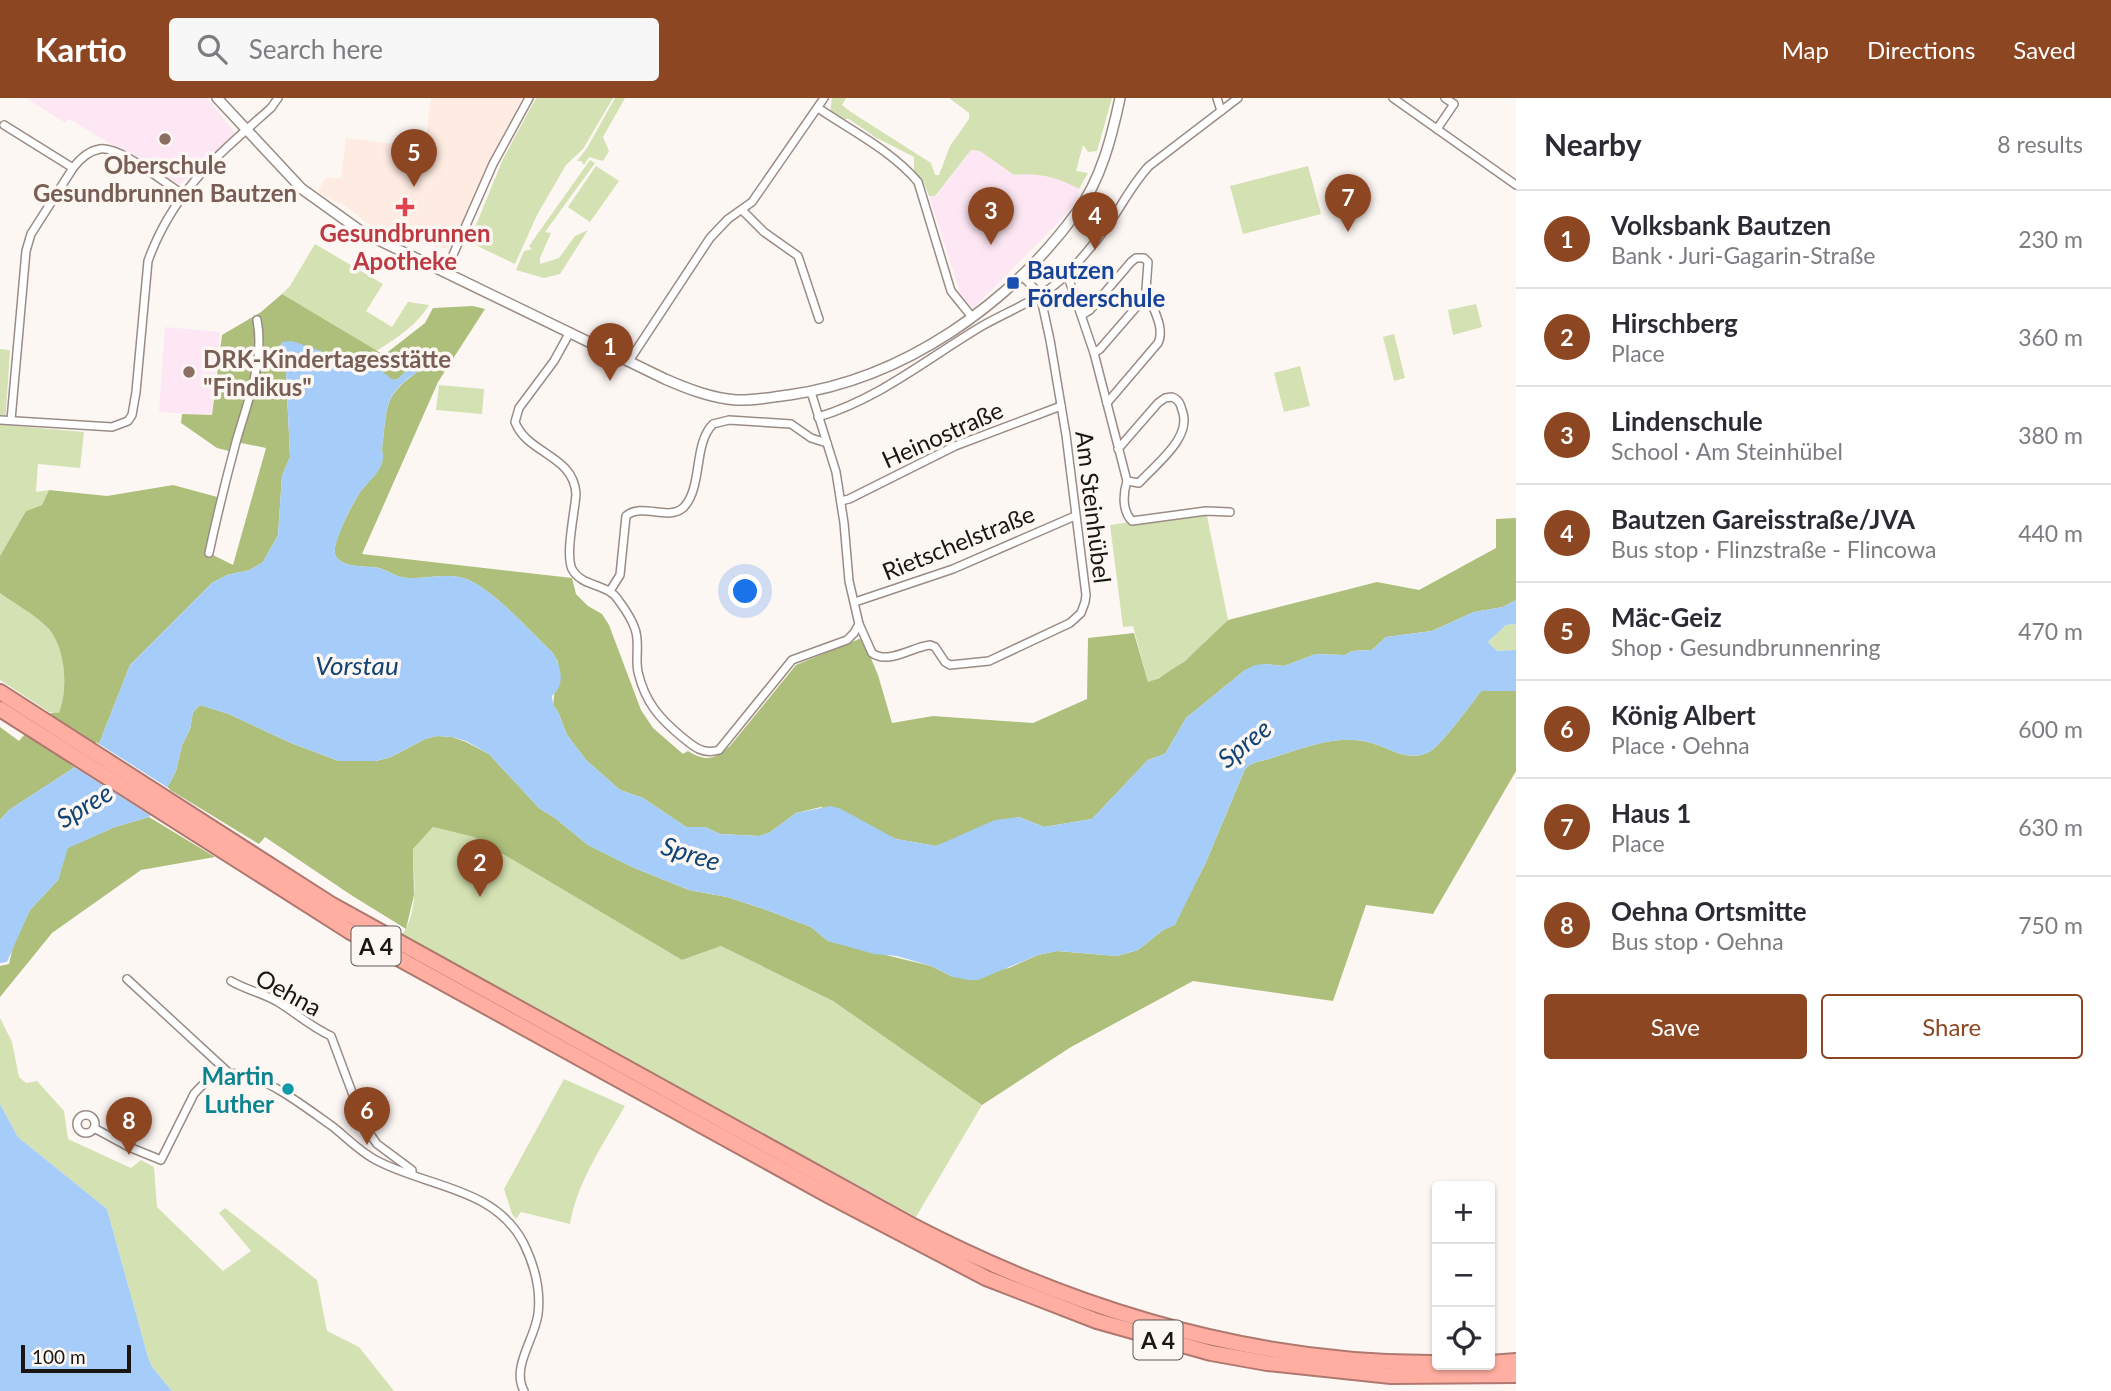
<!DOCTYPE html>
<meta charset="utf-8">
<style>
:root{--surface:#fff;--page:#f7f7f7;--text:#2b2b33;--muted:#7c7c81;--line:#e1e1e2;--accent:#8d4622}
body{margin:0;font-family:Lato,sans-serif;background:var(--page);color:var(--text)}
.controls{position:absolute;right:21px;bottom:21px;display:grid;overflow:hidden;border-radius:7px;box-shadow:0 2px 5px #0004}
.controls button{width:63px;height:63px;display:grid;place-items:center;padding:0;border:0;border-bottom:2px solid var(--line);background:var(--surface);color:var(--text);font:35px sans-serif}
.scale{position:absolute;left:21px;bottom:18px;width:110px;box-sizing:border-box;padding-left:7px;border:4px solid #1b1513;border-top:0;font-size:19px;line-height:24px;white-space:nowrap;color:#1b1513;-webkit-text-stroke:5px #fdf7f4;paint-order:stroke}
.you{position:absolute;left:746px;top:494px;width:24px;height:24px;margin:-18px;border:5px solid #fff;border-radius:50%;background:#1a73e8;box-shadow:0 0 0 10px #1a73e833}
.badge{display:grid;place-items:center;width:46px;height:46px;border-radius:50%;background:var(--accent);color:#fff;font-size:23px;font-weight:700}
.pin{position:absolute;translate:-50% -58px;filter:drop-shadow(0 2px 4px #0008)}
.pin::after{content:'';position:absolute;top:37px;width:24px;height:21px;background:inherit;clip-path:polygon(0 0,100% 0,50% 100%)}
.list{margin:0;padding:0;list-style:none}
h2{display:flex;justify-content:space-between;align-items:center;height:91px;margin:0;padding:0 28px;font-size:30px}
h2 small{font-size:23px;font-weight:400;color:var(--muted)}
.list li{display:grid;grid-template-columns:46px 1fr auto;gap:21px;align-items:center;box-sizing:border-box;height:98px;padding:0 28px;border-top:2px solid var(--line)}
.list b{display:block;font-size:26px;white-space:nowrap}
.list p{margin:0;font-size:23px;white-space:nowrap;color:var(--muted)}
.list em{font-size:23px;font-style:normal;color:var(--muted)}
.actions{display:flex;gap:14px;padding:21px 28px}
.actions a{flex:1;padding:16px 0;border:2px solid var(--accent);border-radius:7px;text-align:center;font-size:24px;color:var(--accent)}
.actions .main{background:var(--accent);color:#fff}
.icon{flex:none;width:38px;height:38px;fill:none;stroke:currentColor;stroke-width:2;stroke-linecap:round;stroke-linejoin:round}
.map{position:relative;flex:none;width:1516px;height:1293px;overflow:hidden}
header{display:flex;align-items:center;gap:42px;box-sizing:border-box;height:98px;padding:0 35px;background:var(--accent);color:#fff}
header strong{font-size:33px}
nav{display:flex;gap:38px;margin-inline-start:auto;font-size:24px}
.search{width:490px;height:63px;background:var(--page);display:flex;align-items:center;gap:18px;box-sizing:border-box;padding:0 24px;border-radius:7px;color:var(--muted);font-size:26px}
main{display:flex}
aside{flex:1;background:var(--surface)}
.map>svg:first-child{display:block}
.built{fill:#feebe2}
.education{fill:#fde7f4}
.green{fill:#d4e1b2}
.forest{fill:#adbf7b}
.water{fill:#a6cdf9}
.pier{fill:#fdf7f4}
.lines{fill:none;stroke-linecap:round;stroke-linejoin:round}
.minor-casing{stroke:#9a8c85;stroke-width:10}
.tertiary-casing{stroke:#9a8c85;stroke-width:12}
.motorway-casing{stroke:#af786f;stroke-width:18}
.minor{stroke:#fff;stroke-width:7}
.tertiary{stroke:#fff;stroke-width:9}
.motorway{stroke:#ffaea1;stroke-width:14}
.education-dot{fill:#8d6e63;stroke:#fdf7f4;stroke-width:2.5}
.health-dot{fill:#e0444e;stroke:#fdf7f4;stroke-width:2.5}
.transit-dot{fill:#1a4fb4;stroke:#fdf7f4;stroke-width:2.5}
.culture-dot{fill:#0f9aa8;stroke:#fdf7f4;stroke-width:2.5}
.labels{text-anchor:middle;dominant-baseline:central;stroke-width:7;stroke-linejoin:round;paint-order:stroke}
.shield{fill:#fdf7f4;stroke:#5f5956;stroke-width:2}
.shield-label{font-size:23px;font-weight:bold;fill:#1b1513}
.education-label{font-size:24px;font-weight:bold;fill:#785e54;stroke:#fdf7f4}
.health-label{font-size:24px;font-weight:bold;fill:#be3a42;stroke:#fdf7f4}
.transit-label{font-size:24px;font-weight:bold;fill:#164399;stroke:#fdf7f4;text-anchor:start}
.street-label{font-size:24px;fill:#1b1513;stroke:#fdf7f4}
.culture-label{font-size:24px;font-weight:bold;fill:#0d838f;stroke:#fdf7f4;text-anchor:end}
.water-label{font-size:26px;font-style:italic;fill:#114374;stroke:#fdf7f4}
</style>
<header>
<strong>Kartio</strong>
<div class="search"><svg class="icon" aria-label="search" viewBox="0 0 24 24"><circle cx="10" cy="10" r="6"/><path d="M15 15l6 6"/></svg>Search here</div>
<nav><a>Map</a><a>Directions</a><a>Saved</a></nav>
</header>
<main>
<div class="map">
<svg width="1516" height="1293" viewBox="0 0 1516 1293">
<rect width="100%" height="100%" fill="#fdf7f4"/>
<polygon class="built" points="431,0 522,0 491,60 452,147 447,151 398,141 377,133 343,106 333,103 318,94 325,80 341,80 346,40 402,47 425,47"/>
<g class="education">
<polygon points="26,0 207,0 235,35 180,87 69,21 65,25"/>
<polygon points="971,52 980,53 1014,77 1029,75 1066,83 1079,91 1078,100 1058,125 973,211 961,197 929,98 936,98"/>
<polygon points="165,229 220,234 212,317 159,314"/>
</g>
<g class="green">
<polygon points="536,0 613,0 583,51 566,67 537,117 515,166 469,144 503,61"/>
<polygon points="615,0 625,0 603,39 609,53 603,63 589,59 584,67 581,63 577,63 587,50"/>
<path d="M 832,0 L 846,0 L 842,7 L 851,14 L 931,65 L 935,77 L 939,77 L 950,48 L 969,21 L 969,15 L 949,0 L 1112,0 L 1097,53 L 1088,54 L 1083,47 L 1076,73 L 1088,75 L 1079,91 C 1060,80 1037,74 1014,77 L 980,53 L 971,52 L 935,98 L 929,98 L 924,85 L 914,74 L 914,59 L 875,39 L 849,21 L 837,21 L 830,15 Z"/>
<polygon points="590,62 595,65 545,134 551,135 540,160 540,166 559,160 575,138 588,132 560,176 544,180 516,172 524,153 532,151 529,148"/>
<polygon points="596,68 619,83 590,124 568,109"/>
<polygon points="1308,68 1321,116 1243,136 1230,88"/>
<path d="M 315,146 L 383,186 L 366,213 L 392,229 L 408,204 L 429,207 C 416,228 397,240 376,253 L 282,196 L 290,188 Z"/>
<polygon points="1476,206 1482,229 1453,237 1448,212"/>
<polygon points="1394,236 1405,280 1394,283 1383,239"/>
<polygon points="0,251 10,252 5,327 84,334 80,370 38,366 36,394 49,392 42,407 26,413 0,458"/>
<polygon points="1300,268 1310,308 1284,314 1274,275"/>
<polygon points="439,287 484,291 482,316 436,312"/>
<path d="M 1206,413 L 1228,522 C 1204,545 1180,573 1148,584 L 1133,528 L 1123,529 L 1110,427 Z"/>
<path d="M 0,495 C 15,506 37,517 49,531 C 66,552 68,591 59,616 L 49,614 L 0,582 Z"/>
<polygon points="1516,526 1516,552 1497,553 1488,544 1506,527"/>
<path d="M 433,729 L 474,739 L 682,862 L 721,848 L 833,903 L 982,1007 L 916,1119 L 402,837 C 419,814 414,778 413,751 Z"/>
<polygon points="0,920 12,944 19,979 26,985 37,983 64,1013 68,1041 131,1070 141,1062 154,1069 157,1109 223,1173 251,1153 219,1115 225,1110 317,1182 327,1233 359,1249 394,1293 172,1293 152,1269 148,1259 107,1111 18,1039 0,1006"/>
<path d="M 564,981 L 625,1008 C 604,1045 577,1084 570,1126 L 521,1114 L 516,1121 L 512,1116 L 504,1091 Z"/>
</g>
<g class="forest">
<path d="M 282,196 L 384,257 L 425,225 L 433,210 L 473,208 L 485,211 L 438,284 L 362,456 L 572,480 L 576,496 L 588,508 L 602,516 L 609,527 L 641,612 L 653,630 L 683,656 L 688,653 C 706,664 714,662 730,648 L 796,567 L 859,541 L 863,541 L 878,577 L 892,625 L 933,618 L 1033,625 L 1087,601 L 1088,540 L 1134,535 L 1148,584 L 1159,580 L 1185,563 L 1228,522 L 1377,484 L 1419,492 L 1496,450 L 1496,421 L 1516,420 L 1516,502 L 1503,509 L 1474,514 L 1432,533 L 1386,539 L 1372,552 L 1352,553 L 1345,557 L 1316,556 L 1284,568 L 1265,566 L 1245,572 L 1186,620 L 1165,656 L 1148,662 L 1092,721 L 1044,729 L 1019,719 L 936,748 L 896,741 L 821,709 L 796,715 L 769,735 L 759,738 L 720,736 L 705,729 L 686,729 L 643,700 L 620,692 L 586,662 L 567,637 L 558,614 L 553,607 L 558,564 L 553,555 C 531,535 490,487 463,480 C 446,475 426,481 409,480 C 397,480 389,473 379,470 C 366,467 340,471 335,456 C 331,447 354,402 361,393 C 371,380 386,370 382,352 C 388,306 382,298 423,270 L 417,263 L 398,281 L 393,282 L 372,271 C 349,277 336,269 321,253 L 279,259 L 286,273 L 290,359 L 282,378 L 278,437 L 263,464 L 250,472 L 227,477 L 212,485 L 130,567 L 95,656 L 9,712 L 0,722 L 0,629 L 19,643 C 31,630 40,613 59,615 C 68,591 66,552 49,531 C 36,517 15,506 0,495 L 0,458 L 26,413 L 42,407 L 49,392 L 107,398 L 173,387 L 221,400 L 209,455 L 233,467 L 266,350 L 236,344 L 233,354 L 217,350 L 181,325 L 182,316 L 212,317 L 222,237 L 261,214 Z"/>
<path d="M 1503,592 L 1516,593 L 1516,673 L 1433,816 L 1366,807 L 1333,903 L 1193,883 L 1071,949 L 982,1007 L 833,903 L 721,848 L 682,862 L 474,739 L 433,729 L 413,751 L 414,797 L 406,831 L 351,797 L 265,739 L 259,746 L 167,690 L 176,673 L 182,647 L 190,631 L 193,614 L 200,607 L 229,616 L 291,645 L 339,663 L 376,663 L 391,659 L 425,641 L 437,638 L 452,639 L 466,644 L 489,656 L 539,710 L 555,720 L 588,747 L 632,769 L 689,792 L 727,799 L 764,811 L 811,829 L 828,843 L 931,868 L 953,879 L 1009,870 L 1038,857 L 1057,853 L 1117,858 L 1138,852 L 1163,832 L 1174,827 L 1206,764 L 1245,671 C 1254,663 1259,664 1269,661 C 1301,651 1334,636 1368,644 C 1389,649 1407,665 1429,654 C 1440,649 1472,605 1481,593 Z"/>
<polygon points="149,719 215,759 141,772 52,835 0,899 0,868 9,866 13,848 30,812 58,782 67,750 115,729"/>
</g>
<g class="water">
<path d="M 292,243 L 321,253 L 336,268 L 364,273 L 380,272 L 393,282 L 398,281 L 417,262 L 423,270 C 382,297 388,306 382,352 C 387,370 371,380 361,393 C 354,401 332,446 335,456 C 340,471 366,467 379,470 C 389,473 397,480 409,480 C 426,481 446,475 463,480 C 490,487 531,535 553,555 C 561,569 566,586 552,598 L 553,607 L 558,614 L 567,637 L 586,662 L 620,692 L 643,700 L 686,729 L 705,729 L 720,736 L 759,738 L 769,735 L 796,715 L 831,708 L 841,711 L 896,741 L 936,748 L 995,722 L 1019,719 L 1044,729 L 1092,721 L 1148,662 L 1165,656 L 1186,620 L 1245,572 L 1255,567 L 1265,566 L 1284,568 L 1316,556 L 1345,557 L 1352,553 L 1372,552 L 1386,539 L 1432,533 L 1474,514 L 1503,509 L 1516,502 L 1516,526 L 1506,527 L 1488,544 L 1497,553 L 1516,552 L 1516,593 L 1481,593 C 1472,605 1440,649 1429,654 C 1407,665 1389,649 1368,644 C 1334,636 1301,651 1269,661 C 1259,664 1254,663 1245,671 L 1206,764 L 1175,827 L 1163,832 L 1138,852 L 1117,858 L 1057,853 L 1038,857 L 978,882 L 969,882 L 953,879 L 931,868 L 897,858 L 874,856 L 828,843 L 811,829 L 764,811 L 727,799 L 689,792 L 632,769 L 588,747 L 555,720 L 539,710 L 489,656 L 466,643 L 452,639 L 437,638 L 425,641 L 391,659 L 376,663 L 339,663 L 291,645 L 229,616 L 200,607 L 193,614 L 190,631 L 182,647 L 176,673 L 162,700 L 149,719 L 115,729 L 68,750 L 58,782 L 30,812 L 7,864 L 0,865 L 0,722 L 9,712 L 95,656 L 130,567 L 212,485 L 227,477 L 250,472 L 263,464 L 278,437 L 282,378 L 290,359 L 286,273 L 279,259 L 279,250 L 282,244 Z"/>
<polygon points="0,1006 18,1039 107,1111 148,1259 152,1269 172,1293 0,1293"/>
</g>
<polygon class="pier" points="96,644 170,691 153,719 71,667 92,654"/>
<g class="lines">
<g class="minor-casing">
<g id="minor">
<polyline points="1217,0 1221,13"/>
<polyline points="1393,0 1516,87"/>
<path d="M 818,10 C 852,33 892,53 918,84 L 951,193 L 972,219"/>
<polyline points="4,27 73,70"/>
<polyline points="1437,31 1454,6 1445,0"/>
<polyline points="742,112 764,134 798,158 819,221"/>
<polyline points="445,175 493,66 529,0"/>
<path d="M 1067,176 L 1094,255 L 1127,383 C 1123,396 1122,413 1132,423 L 1206,413 L 1230,414"/>
<polyline points="1082,217 1090,212 1131,164 1136,160 1144,160 1148,164 1146,192 1149,199 1139,206 1100,251 1094,255"/>
<path d="M 570,234 L 554,263 L 519,310 L 515,324 C 527,356 574,357 576,396 C 575,413 565,456 572,471 C 582,490 609,485 619,503 C 625,511 632,522 635,531 C 640,544 635,560 638,574 C 645,604 659,620 682,639 C 694,649 703,657 719,652 L 792,562 L 847,542 L 854,535 L 859,526 L 849,483 L 844,425 L 836,374 L 811,294"/>
<polyline points="629,263 710,140 728,121 752,104 824,0"/>
<path d="M 1107,305 L 1158,245 C 1165,231 1154,213 1149,199"/>
<path d="M 818,319 C 879,301 928,260 982,228 C 1012,211 1044,200 1068,175 C 1086,156 1104,134 1118,112 C 1128,96 1136,82 1149,68 L 1238,0"/>
<path d="M 0,322 L 112,329 L 128,323 L 132,317 L 136,294 L 148,163 C 173,93 218,57 271,10 L 278,0"/>
<path d="M 11,322 L 26,153 L 31,136 L 73,70 C 79,62 88,53 100,51 C 120,48 164,85 183,96"/>
<path d="M 1118,351 L 1158,305 L 1165,300 L 1172,299 C 1179,302 1180,305 1182,312 C 1193,339 1156,366 1139,385 L 1127,383"/>
<polyline points="841,403 849,401 955,348 1061,308"/>
<path d="M 209,455 C 217,418 226,381 236,344 C 247,305 265,262 257,222"/>
<path d="M 610,493 L 620,477 L 626,418 C 642,404 669,424 684,409 C 703,388 693,346 713,326 L 729,322 L 791,326 L 811,340 L 827,345"/>
<polyline points="855,504 953,471 1075,418"/>
<path d="M 859,526 L 872,555 C 888,567 912,549 930,547 L 935,549 L 945,564 L 950,567 L 989,563 L 1070,525 L 1081,515 L 1085,504 L 1086,497 L 1066,337 L 1050,242 L 1040,196 L 1021,177"/>
<polyline points="127,881 229,975"/>
<path d="M 231,883 C 246,892 263,895 278,904 C 296,915 311,929 331,938 L 365,1029 L 377,1046 L 412,1072 L 412,1075"/>
<circle cx="86" cy="1026" r="9"/>
<path d="M 94,1030 L 129,1049 L 161,1062 L 194,996 C 208,979 223,972 245,977 C 272,983 309,1012 332,1028 C 346,1039 358,1052 374,1061 C 424,1089 493,1088 523,1144 C 534,1166 541,1192 538,1216 C 535,1241 511,1269 524,1293"/>
</g>
</g>
<g class="tertiary-casing">
<path id="tertiary" d="M 217,0 L 302,91 L 362,134 L 665,281 C 688,291 711,300 736,302 C 754,303 772,299 789,297 C 904,281 1010,206 1077,114 C 1101,82 1112,38 1120,0"/>
</g>
<g class="motorway-casing">
<g id="motorway">
<path d="M 0,594 L 332,807 L 911,1127 C 1075,1212 1251,1266 1437,1265"/>
<polyline points="0,611 349,833 828,1097 986,1180 1097,1223 1211,1255 1267,1265 1391,1278 1516,1277"/>
<polyline points="1490,1265 1516,1263"/>
</g>
</g>
<use href="#minor" class="minor"/>
<use href="#tertiary" class="tertiary"/>
<use href="#motorway" class="motorway"/>
</g>
<g class="education-dot">
<circle cx="165" cy="41" r="7"/>
<circle cx="189" cy="274" r="7"/>
</g>
<path class="health-dot" d="M401.5 98.5h7v7h7v7h-7v7h-7v-7h-7v-7h7z"/>
<rect class="transit-dot" x="1006" y="178" width="14" height="14" rx="3.5"/>
<circle class="culture-dot" cx="288" cy="991" r="7"/>
<g class="labels">
<g class="shield">
<rect x="351.5" y="828.5" width="49" height="39" rx="5"/>
<rect x="1133.5" y="1222.5" width="49" height="39" rx="5"/>
</g>
<g class="shield-label">
<text x="376" y="848">A 4</text>
<text x="1158" y="1242">A 4</text>
</g>
<g class="education-label">
<text x="165" y="66">Oberschule<tspan x="165" dy="28">Gesundbrunnen Bautzen</tspan></text>
<text x="203" y="260" text-anchor="start">DRK-Kindertagesstätte<tspan x="203" dy="28">"Findikus"</tspan></text>
</g>
<g class="health-label">
<text x="405" y="134">Gesundbrunnen<tspan x="405" dy="28">Apotheke</tspan></text>
</g>
<g class="transit-label">
<text x="1027" y="171">Bautzen<tspan x="1027" dy="28">Förderschule</tspan></text>
</g>
<g class="street-label">
<text transform="translate(942 336) rotate(-24)">Heinostraße</text>
<text transform="translate(1094 409) rotate(83)">Am Steinhübel</text>
<text transform="translate(958 444) rotate(-22)">Rietschelstraße</text>
<text transform="translate(289 894) rotate(29)">Oehna</text>
</g>
<g class="culture-label">
<text x="274" y="977">Martin<tspan x="274" dy="28">Luther</tspan></text>
</g>
<g class="water-label">
<text x="357" y="567">Vorstau</text>
<text transform="translate(1244 645) rotate(-39)">Spree</text>
<text transform="translate(84 707) rotate(-31)">Spree</text>
<text transform="translate(691 755) rotate(17)">Spree</text>
</g>
</g>
</svg>
<div class="controls">
<button>+</button>
<button>−</button>
<button><svg class="icon" aria-label="locate" viewBox="0 0 24 24"><circle cx="12" cy="12" r="6"/><path d="M12 2v4M12 18v4M2 12h4M18 12h4"/></svg></button>
</div>
<div class="scale">100 m</div>
<div class="you"></div>
<div class="pin badge" style="left:610px;top:283px">1</div>
<div class="pin badge" style="left:480px;top:799px">2</div>
<div class="pin badge" style="left:991px;top:147px">3</div>
<div class="pin badge" style="left:1095px;top:152px">4</div>
<div class="pin badge" style="left:414px;top:89px">5</div>
<div class="pin badge" style="left:367px;top:1047px">6</div>
<div class="pin badge" style="left:1348px;top:134px">7</div>
<div class="pin badge" style="left:129px;top:1057px">8</div>
</div>
<aside>
<h2>Nearby<small>8 results</small></h2>
<ul class="list">
<li><span class="badge">1</span><div><b>Volksbank Bautzen</b><p>Bank · Juri-Gagarin-Straße</p></div><em>230 m</em></li>
<li><span class="badge">2</span><div><b>Hirschberg</b><p>Place</p></div><em>360 m</em></li>
<li><span class="badge">3</span><div><b>Lindenschule</b><p>School · Am Steinhübel</p></div><em>380 m</em></li>
<li><span class="badge">4</span><div><b>Bautzen Gareisstraße/JVA</b><p>Bus stop · Flinzstraße - Flincowa</p></div><em>440 m</em></li>
<li><span class="badge">5</span><div><b>Mäc-Geiz</b><p>Shop · Gesundbrunnenring</p></div><em>470 m</em></li>
<li><span class="badge">6</span><div><b>König Albert</b><p>Place · Oehna</p></div><em>600 m</em></li>
<li><span class="badge">7</span><div><b>Haus 1</b><p>Place</p></div><em>630 m</em></li>
<li><span class="badge">8</span><div><b>Oehna Ortsmitte</b><p>Bus stop · Oehna</p></div><em>750 m</em></li>
</ul>
<div class="actions"><a class="main">Save</a><a>Share</a></div>
</aside>
</main>
